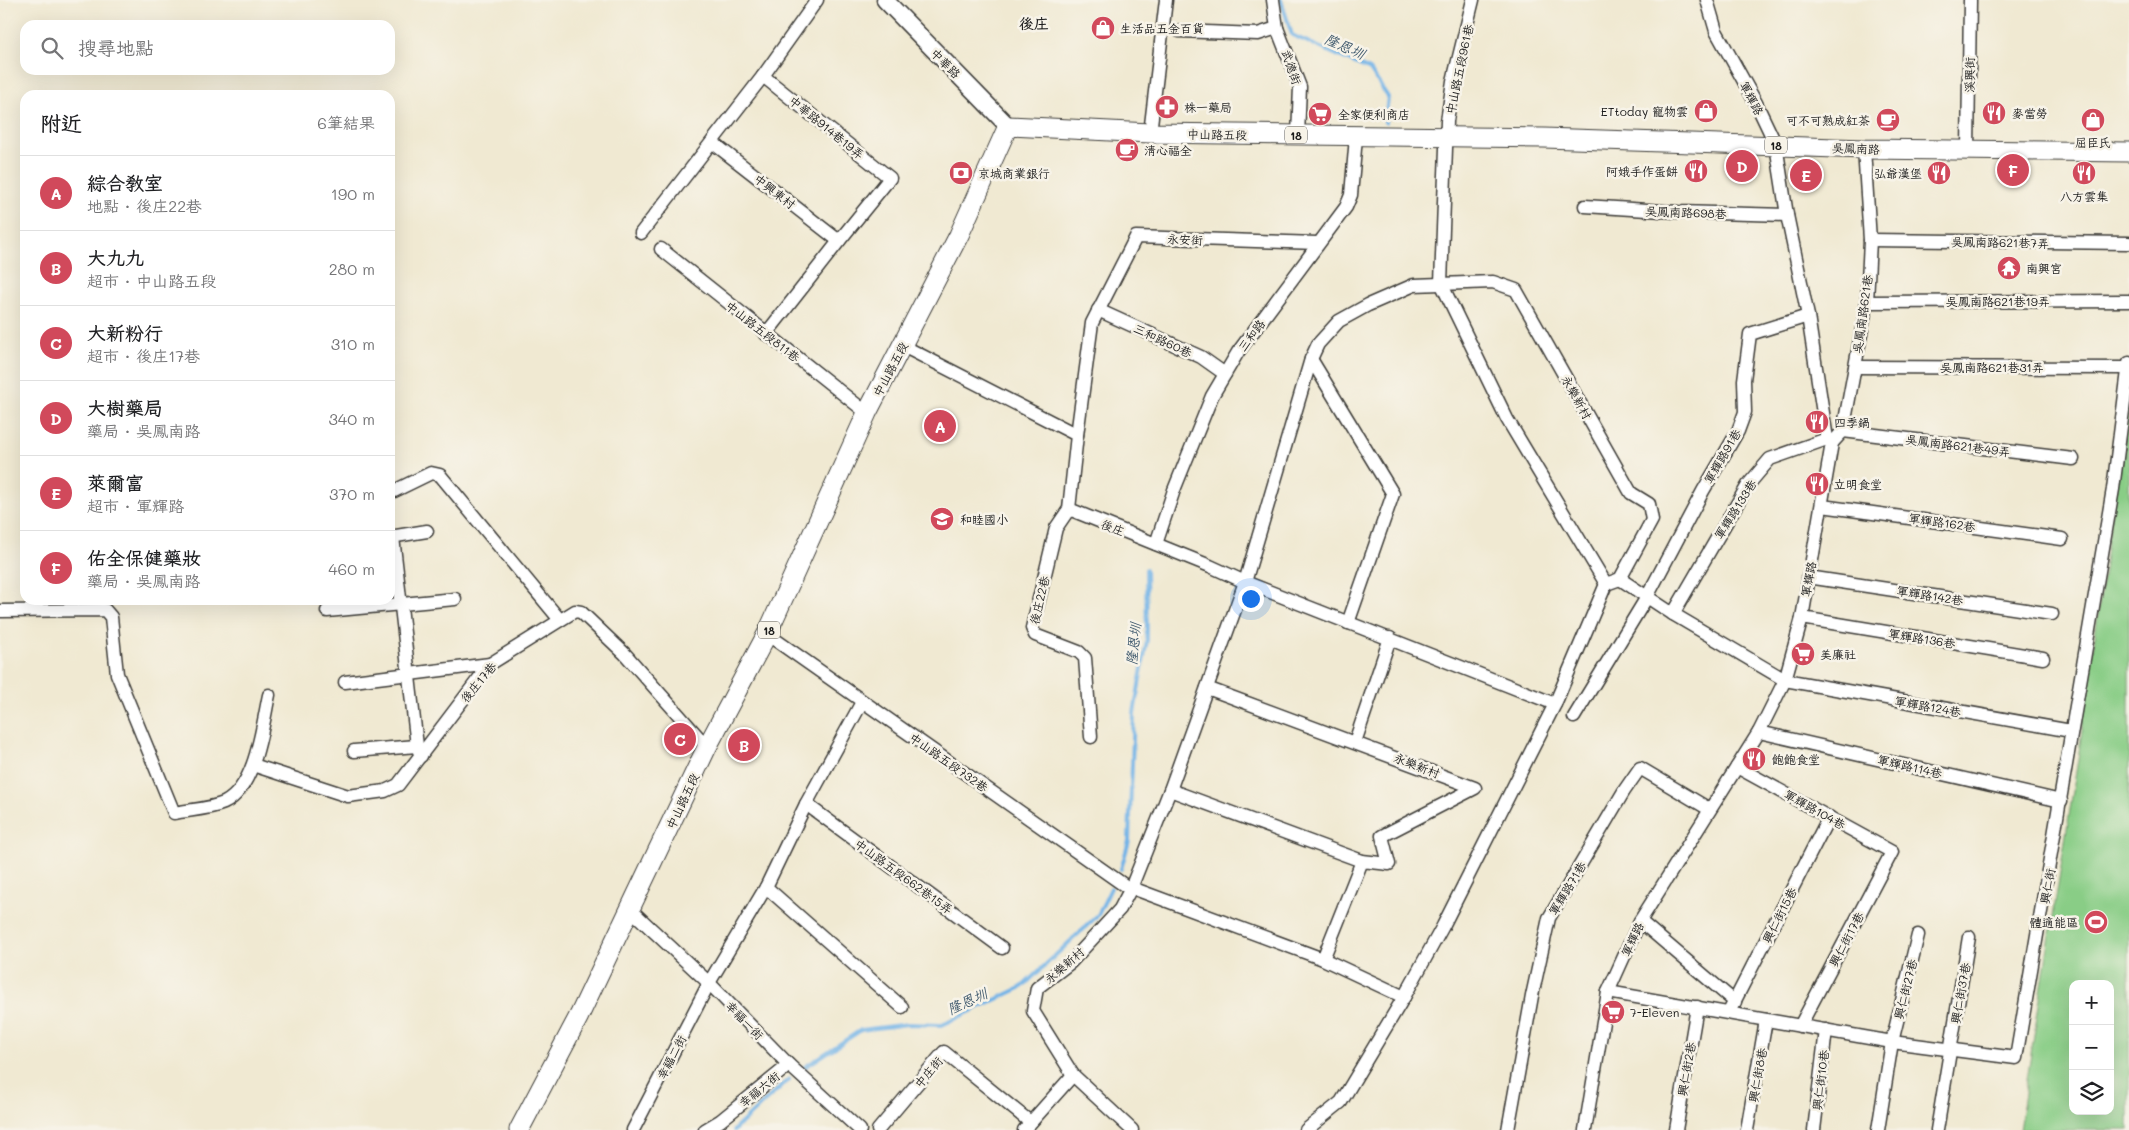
<!DOCTYPE html>
<html lang="zh-TW">
<meta charset="utf-8">
<style>
:root{--surface:#fff;--page:#f2f2f2;--text:#202124;--muted:#757577;--line:#e0e0e0;--accent:#d1495b}
body{margin:0;font-family:Mali,"LXGW WenKai TC",sans-serif;background:var(--page);color:var(--text)}
.controls{position:absolute;right:15px;bottom:15px;display:grid;overflow:hidden;border-radius:10px;box-shadow:0 5px 20px #0002}
.controls button{width:45px;height:45px;display:grid;place-items:center;padding:0;border:0;border-bottom:1px solid var(--line);background:var(--surface);color:var(--text);font:25px sans-serif}
.you{position:absolute;left:1250px;top:598px;width:18px;height:18px;margin:-12px;border:4px solid #fff;border-radius:50%;background:#1a73e8;box-shadow:0 0 0 8px #1a73e833}
.badge{display:grid;place-items:center;width:32px;height:32px;border-radius:50%;background:var(--accent);color:#fff;font-size:16px;font-weight:700}
.pin{position:absolute;translate:-50% -50%;border:2px solid #fff;box-shadow:0 1px 5px #0006}
.list{margin:0;padding:0;list-style:none}
h2{display:flex;justify-content:space-between;align-items:center;height:65px;margin:0;padding:0 20px;font-size:21px}
h2 small{font-size:16px;font-weight:400;color:var(--muted)}
.list li{display:grid;grid-template-columns:32px 1fr auto;gap:15px;align-items:center;box-sizing:border-box;height:75px;padding:0 20px;border-top:1px solid var(--line)}
.list b{display:block;font-size:19px;white-space:nowrap}
.list p{margin:0;font-size:16px;white-space:nowrap;color:var(--muted)}
.list em{font-size:16px;font-style:normal;color:var(--muted)}
.icon{flex:none;width:28px;height:28px;fill:none;stroke:currentColor;stroke-width:2;stroke-linecap:round;stroke-linejoin:round}
.map{position:relative;flex:none;width:2129px;height:1130px;overflow:hidden}
.search{position:absolute;background:var(--surface);box-shadow:0 5px 20px #0002;left:20px;top:20px;width:375px;height:55px;display:flex;align-items:center;gap:12px;box-sizing:border-box;padding:0 18px;border-radius:15px;color:var(--muted);font-size:19px}
.panel{position:absolute;background:var(--surface);box-shadow:0 5px 20px #0002;left:20px;top:90px;width:375px;height:515px;border-radius:15px}
.map>svg:first-child{display:block}
.green{fill:#89cd86;stroke:#527451;fill-rule:evenodd}
.lines{fill:none;stroke-linecap:round;stroke-linejoin:round}
.stream{stroke:#73b4e7;stroke-width:4}
.street-casing{stroke:#3c3b37;stroke-width:15}
.secondary-casing{stroke:#3c3b37;stroke-width:19}
.primary-casing{stroke:#3c3b37;stroke-width:21}
.street{stroke:#fff;stroke-width:12}
.secondary{stroke:#fff;stroke-width:16}
.primary{stroke:#fff;stroke-width:19}
.labels{text-anchor:middle;dominant-baseline:central;stroke-width:5;stroke-linejoin:round;paint-order:stroke}
.shield{fill:#f7f3e8;stroke:#5e5c59;stroke-width:1}
.shield-label{font-size:11px;font-weight:bold;fill:#1c1c1c}
.poi-label{font-size:12px;fill:#1c1c1c;stroke:#f7f3e8;text-anchor:start}
.street-label{font-size:12px;fill:#1c1c1c;stroke:#f7f3e8}
.water-label{font-size:14px;font-style:italic;fill:#3f596d;stroke:#f7f3e8}
.quarter-label{font-size:15px;font-weight:bold;fill:#1c1c1c;stroke:#f7f3e8}
</style>
<div class="map">
<svg width="2129" height="1130" viewBox="0 0 2129 1130">
<rect width="100%" height="100%" fill="#f7f3e8"/>
<filter id="ink" filterUnits="userSpaceOnUse"><feTurbulence type="fractalNoise" baseFrequency=".02" numOctaves="2"/><feDisplacementMap in="SourceGraphic" scale="10" xChannelSelector="R" yChannelSelector="G"/><feConvolveMatrix kernelMatrix="1 2 1 2 8 2 1 2 1" color-interpolation-filters="sRGB"/></filter>
<filter id="wash" filterUnits="userSpaceOnUse"><feTurbulence type="fractalNoise" baseFrequency=".0096" numOctaves="4" result="noise"/><feDisplacementMap in="SourceGraphic" scale="20" xChannelSelector="R" yChannelSelector="G"/><feGaussianBlur stdDeviation="1.12" result="paint"/><feColorMatrix in="noise" values="0 0 0 0 0 0 0 0 0 0 0 0 0 0 0 0 0 1.4 0 .05"/><feComposite in="paint" operator="in"/></filter>
<g filter="url(#wash)">
<rect width="100%" height="100%" fill="#f0e9d2"/>
<path class="green" d="M 2129,388 L 2129,1130 L 2019,1130 L 2078,759 ZM 2073,984 L 2110,984 L 2110,1111 L 2073,1111 Z"/>
<g class="lines">
<g class="stream">
<polyline points="1281,0 1292,35 1370,70 1388,97 1385,122"/>
<polyline points="1121,869 1129,841 1134,713 1147,640 1146,569"/>
<polyline points="799,1071 861,1030 908,1024 942,1025 1022,987 1098,915 1111,888"/>
<polyline points="734,1130 789,1079"/>
</g>
</g>
</g>
<g filter="url(#ink)">
<g class="lines">
<g class="street-casing">
<g id="street">
<polyline points="1273,0 1277,28 1300,87 1298,135"/>
<polyline points="1473,0 1453,81 1447,121 1441,283 1507,419 1606,584"/>
<polyline points="1179,31 1258,34 1277,28"/>
<polyline points="763,76 890,178 839,241 766,334"/>
<polyline points="1150,133 1166,0"/>
<polyline points="712,142 839,241"/>
<polyline points="1968,151 1970,0"/>
<polyline points="1585,206 1678,212 1787,215"/>
<polyline points="641,233 763,76 817,0"/>
<polyline points="1870,240 2129,243"/>
<polyline points="661,249 867,413"/>
<polyline points="1867,302 2129,301"/>
<polyline points="1098,310 1201,357 1225,374"/>
<polyline points="903,346 1077,435 1069,509 1056,528 1032,628 1035,635 1079,652 1085,658 1091,737"/>
<polyline points="1311,359 1393,494 1348,623"/>
<polyline points="1855,367 2128,368"/>
<polyline points="1843,431 2073,459"/>
<polyline points="1077,435 1092,323 1136,237 1317,243"/>
<polyline points="1832,443 1843,431 1867,302 1870,240 1864,149"/>
<polyline points="390,493 431,473 440,475 560,620"/>
<polyline points="1822,506 2062,539"/>
<polyline points="1069,509 1210,566 1245,582 1555,704"/>
<polyline points="390,537 427,531"/>
<polyline points="393,537 417,746 421,756"/>
<polyline points="1156,544 1174,490 1212,396 1238,352 1346,207 1351,195 1356,137"/>
<polyline points="1808,577 2052,614"/>
<polyline points="1620,579 1673,614 1785,680 2071,731"/>
<path d="M 0,611 L 105,610 L 111,617 L 117,674 L 174,813 C 189,810 210,809 224,803 C 256,787 262,727 269,695"/>
<polyline points="327,611 455,599"/>
<polyline points="1673,614 1748,485 1770,459 1827,439"/>
<polyline points="1802,618 2043,658"/>
<polyline points="767,634 1124,885 1323,959 1404,997"/>
<polyline points="345,682 490,664"/>
<polyline points="1207,688 1475,788 1382,836 1389,864 1362,861 1323,959"/>
<polyline points="1574,717 1647,597 1703,491 1738,431 1745,412 1744,380 1750,334 1808,316"/>
<polyline points="1759,732 2061,801"/>
<polyline points="1355,742 1390,638"/>
<polyline points="354,751 417,746"/>
<polyline points="253,765 348,796 385,791 398,785 490,664 575,611 581,612 625,654 707,747"/>
<polyline points="1737,767 1892,852 1800,1026"/>
<polyline points="1170,790 1362,861"/>
<polyline points="806,804 1002,948"/>
<polyline points="766,887 902,1007"/>
<polyline points="631,910 709,983 789,1065 860,1130"/>
<polyline points="1640,921 1735,1002"/>
<polyline points="1608,992 1892,1042 2016,1058 2113,489 2129,363"/>
<polyline points="1729,1012 1829,817"/>
<polyline points="1073,1075 1033,1011 1037,988 1071,962 1120,909 1131,888 1170,790 1245,582 1311,359 1318,344 1339,321 1368,305 1414,285 1493,282 1516,290 1631,493 1649,504 1652,520 1620,579 1606,584 1555,704 1443,926 1404,997 1341,1102 1306,1130"/>
<polyline points="633,1130 709,983 766,887 806,804 862,702"/>
<polyline points="705,1130 720,1121 789,1065"/>
<polyline points="878,1130 944,1052 1030,1122"/>
<polyline points="1024,1130 1073,1075 1132,1130"/>
<polyline points="1508,1130 1532,996 1549,918 1624,791 1640,768 1709,809"/>
<polyline points="1585,1130 1608,992 1640,921 1759,732 1785,680 1802,618 1832,443 1827,439 1808,316 1787,215 1776,145 1756,103 1716,31 1707,0"/>
<polyline points="1676,1130 1697,1007"/>
<polyline points="1747,1130 1766,1020"/>
<polyline points="1814,1130 1826,1030"/>
<polyline points="1878,1130 1892,1042 1918,935"/>
<polyline points="1937,1130 1969,937"/>
</g>
</g>
<g class="secondary-casing">
<polyline id="secondary" points="885,0 1008,126"/>
</g>
<g class="primary-casing">
<polyline id="primary" points="519,1130 579,1016 707,747 767,634 867,413 959,235 1008,126 1150,133 1544,138 1864,149 2129,152"/>
</g>
<use href="#street" class="street"/>
<use href="#secondary" class="secondary"/>
<use href="#primary" class="primary"/>
</g>
</g>
<defs>
<g id="shop-disc" transform="scale(1.25)"><circle r="9.5" fill="#d1495b" stroke="#f7f3e8"/><path d="M-5-2.5h2.3a2.7 3.5 0 0 1 5.4 0H5L5.5 6h-11ZM-1.5-2.5h3a1.5 2.3 0 0 0-3 0Z" fill="#fff"/></g>
<g id="pharmacy-disc" transform="scale(1.25)"><circle r="9.5" fill="#d1495b" stroke="#f7f3e8"/><path d="M-2-6h4v4h4v4h-4v4h-4v-4h-4v-4h4Z" fill="#fff"/></g>
<g id="restaurant-disc" transform="scale(1.25)"><circle r="9.5" fill="#d1495b" stroke="#f7f3e8"/><path d="M-5-6h1v4h1v-4h1v4h1v-4h1v5L-1.5 .5V6h-2V.5L-5-1ZM5-6V6H3V1.5H1.5Q1.5-4 5-6Z" fill="#fff"/></g>
<g id="supermarket-disc" transform="scale(1.25)"><circle r="9.5" fill="#d1495b" stroke="#f7f3e8"/><path d="M-6-5.5h2.5l.6 2H6L4.5 2H-2.5L-4.4-4H-6ZM-1.5 3.2a1.3 1.3 0 1 0 .1 0ZM3 3.2a1.3 1.3 0 1 0 .1 0Z" fill="#fff"/></g>
<g id="cafe-disc" transform="scale(1.25)"><circle r="9.5" fill="#d1495b" stroke="#f7f3e8"/><path d="M-5.5-4.5H6V0H3Q3 3.5 0 3.5H-2.5Q-5.5 3.5-5.5 0ZM3-3.2v2h1.7v-2ZM-6 4.5H4V6H-6Z" fill="#fff"/></g>
<g id="bank-disc" transform="scale(1.25)"><circle r="9.5" fill="#d1495b" stroke="#f7f3e8"/><path d="M-6-4H6V4H-6ZM0-2.3a2.3 2.3 0 1 0 0 4.6a2.3 2.3 0 1 0 0-4.6Z" fill="#fff"/></g>
<g id="temple-disc" transform="scale(1.25)"><circle r="9.5" fill="#d1495b" stroke="#f7f3e8"/><path d="M0-6L5-2H3V0L6.5 2.5H4V6H1.5V3h-3V6H-4V2.5H-6.5L-3 0V-2H-5Z" fill="#fff"/></g>
<g id="school-disc" transform="scale(1.25)"><circle r="9.5" fill="#d1495b" stroke="#f7f3e8"/><path d="M0-5L7-2L0 1L-7-2ZM-4 1L0 2.5L4 1V4Q0 6-4 4Z" fill="#fff"/></g>
<g id="stadium-disc" transform="scale(1.25)"><circle r="9.5" fill="#d1495b" stroke="#f7f3e8"/><path d="M0-5a6.5 5 0 1 0 0 10a6.5 5 0 1 0 0-10ZM-3.5-1.8h7v3.6h-7Z" fill="#fff"/></g>
</defs>
<g fill-rule="evenodd">
<use href="#shop-disc" x="1103" y="28"/>
<use href="#pharmacy-disc" x="1167" y="107"/>
<use href="#shop-disc" x="1706" y="111"/>
<use href="#restaurant-disc" x="1994" y="113"/>
<use href="#supermarket-disc" x="1320" y="114"/>
<use href="#cafe-disc" x="1888" y="120"/>
<use href="#shop-disc" x="2093" y="120"/>
<use href="#cafe-disc" x="1127" y="150"/>
<use href="#restaurant-disc" x="1696" y="171"/>
<use href="#bank-disc" x="961" y="173"/>
<use href="#restaurant-disc" x="1939" y="173"/>
<use href="#restaurant-disc" x="2084" y="173"/>
<use href="#temple-disc" x="2009" y="268"/>
<use href="#restaurant-disc" x="1817" y="422"/>
<use href="#restaurant-disc" x="1817" y="484"/>
<use href="#school-disc" x="942" y="519"/>
<use href="#supermarket-disc" x="1803" y="654"/>
<use href="#restaurant-disc" x="1754" y="759"/>
<use href="#stadium-disc" x="2096" y="922"/>
<use href="#supermarket-disc" x="1613" y="1012"/>
</g>
<g class="labels">
<g class="shield">
<rect x="1285" y="126.5" width="22" height="17" rx="4"/>
<rect x="1765" y="136.5" width="22" height="17" rx="4"/>
<rect x="758" y="621.5" width="22" height="17" rx="4"/>
</g>
<g class="shield-label">
<text x="1296" y="135">18</text>
<text x="1776" y="145">18</text>
<text x="769" y="630">18</text>
</g>
<g class="poi-label">
<text x="1120" y="28">生活品五金百貨</text>
<text x="1184" y="107">株一藥局</text>
<text x="1688" y="111" text-anchor="end">ETtoday 寵物雲</text>
<text x="2012" y="113">麥當勞</text>
<text x="1338" y="114">全家便利商店</text>
<text x="1870" y="120" text-anchor="end">可不可熟成紅茶</text>
<text x="2093" y="142" text-anchor="middle">屈臣氏</text>
<text x="1144" y="150">清心福全</text>
<text x="1678" y="171" text-anchor="end">阿娥手作蛋餅</text>
<text x="978" y="173">京城商業銀行</text>
<text x="1922" y="173" text-anchor="end">弘爺漢堡</text>
<text x="2084" y="196" text-anchor="middle">八方雲集</text>
<text x="2026" y="268">南興宮</text>
<text x="1834" y="422">四季鍋</text>
<text x="1834" y="484">立明食堂</text>
<text x="960" y="519">和睦國小</text>
<text x="1820" y="654">美廉社</text>
<text x="1772" y="759">飽飽食堂</text>
<text x="2078" y="922" text-anchor="end">體適能區</text>
<text x="1630" y="1012">7-Eleven</text>
</g>
<g class="street-label">
<text transform="translate(946 63) rotate(45)">中華路</text>
<text transform="translate(1292 67) rotate(71)">武德街</text>
<text transform="translate(1459 69) rotate(-78)">中山路五段961巷</text>
<text transform="translate(1969 75) rotate(-89)">溪興街</text>
<text transform="translate(1752 98) rotate(62)">軍輝路</text>
<text transform="translate(827 127) rotate(39)">中華路914巷19弄</text>
<text transform="translate(1217 134) rotate(1)">中山路五段</text>
<text transform="translate(1856 148) rotate(2)">吳鳳南路</text>
<text transform="translate(775 191) rotate(38)">中興東村</text>
<text transform="translate(1686 212) rotate(2)">吳鳳南路698巷</text>
<text transform="translate(1185 239) rotate(2)">永安街</text>
<text transform="translate(2000 242) rotate(1)">吳鳳南路621巷7弄</text>
<text x="1998" y="301">吳鳳南路621巷19弄</text>
<text transform="translate(1862 314) rotate(-82)">吳鳳南路621巷</text>
<text transform="translate(763 331) rotate(38)">中山路五段811巷</text>
<text transform="translate(1251 335) rotate(-53)">三和路</text>
<text transform="translate(1163 340) rotate(25)">三和路60巷</text>
<text x="1992" y="367">吳鳳南路621巷31弄</text>
<text transform="translate(890 369) rotate(-62)">中山路五段</text>
<text transform="translate(1577 397) rotate(61)">永樂新村</text>
<text transform="translate(1958 445) rotate(7)">吳鳳南路621巷49弄</text>
<text transform="translate(1722 456) rotate(-60)">軍輝路91巷</text>
<text transform="translate(1735 509) rotate(-58)">軍輝路133巷</text>
<text transform="translate(1942 522) rotate(8)">軍輝路162巷</text>
<text transform="translate(1113 527) rotate(22)">後庄</text>
<text transform="translate(1808 579) rotate(-80)">軍輝路</text>
<text transform="translate(1930 595) rotate(9)">軍輝路142巷</text>
<text transform="translate(1039 600) rotate(-77)">後庄22巷</text>
<text transform="translate(1922 638) rotate(9)">軍輝路136巷</text>
<text transform="translate(478 682) rotate(-50)">後庄17巷</text>
<text transform="translate(1928 706) rotate(10)">軍輝路124巷</text>
<text transform="translate(949 762) rotate(35)">中山路五段732巷</text>
<text transform="translate(1417 765) rotate(21)">永樂新村</text>
<text transform="translate(1910 766) rotate(13)">軍輝路114巷</text>
<text transform="translate(682 801) rotate(-65)">中山路五段</text>
<text transform="translate(1815 809) rotate(29)">軍輝路104巷</text>
<text transform="translate(904 876) rotate(36)">中山路五段662巷15弄</text>
<text transform="translate(2047 886) rotate(-80)">興仁街</text>
<text transform="translate(1567 888) rotate(-59)">軍輝路71巷</text>
<text transform="translate(1779 915) rotate(-63)">興仁街15巷</text>
<text transform="translate(1632 939) rotate(-65)">軍輝路</text>
<text transform="translate(1846 939) rotate(-62)">興仁街17巷</text>
<text transform="translate(1064 965) rotate(-41)">永樂新村</text>
<text transform="translate(1905 989) rotate(-76)">興仁街27巷</text>
<text transform="translate(1960 993) rotate(-80)">興仁街37巷</text>
<text transform="translate(745 1020) rotate(46)">幸福一街</text>
<text transform="translate(671 1057) rotate(-62)">幸福二街</text>
<text transform="translate(1686 1069) rotate(-80)">興仁街2巷</text>
<text transform="translate(928 1072) rotate(-50)">中庄街</text>
<text transform="translate(1757 1075) rotate(-80)">興仁街8巷</text>
<text transform="translate(1820 1080) rotate(-83)">興仁街10巷</text>
<text transform="translate(759 1089) rotate(-39)">幸福六街</text>
</g>
<g class="water-label">
<text transform="translate(1345 46) rotate(24)">隆恩圳</text>
<text transform="translate(1133 644) rotate(-84)">隆恩圳</text>
<text transform="translate(967 1001) rotate(-25)">隆恩圳</text>
</g>
<g class="quarter-label">
<text x="1034" y="23">後庄</text>
</g>
</g>
</svg>
<div class="controls">
<button>+</button>
<button>−</button>
<button><svg class="icon" aria-label="layers" viewBox="0 0 24 24"><path d="M12 4l9 5-9 5-9-5zM3 14l9 5 9-5"/></svg></button>
</div>
<div class="you"></div>
<div class="pin badge" style="left:940px;top:426px">A</div>
<div class="pin badge" style="left:744px;top:745px">B</div>
<div class="pin badge" style="left:680px;top:739px">C</div>
<div class="pin badge" style="left:1742px;top:166px">D</div>
<div class="pin badge" style="left:1806px;top:175px">E</div>
<div class="pin badge" style="left:2013px;top:170px">F</div>
<div class="search"><svg class="icon" aria-label="search" viewBox="0 0 24 24"><circle cx="10" cy="10" r="6"/><path d="M15 15l6 6"/></svg>搜尋地點</div>
<section class="panel">
<h2>附近<small>6筆結果</small></h2>
<ul class="list">
<li><span class="badge">A</span><div><b>綜合教室</b><p>地點 · 後庄22巷</p></div><em>190 m</em></li>
<li><span class="badge">B</span><div><b>大九九</b><p>超市 · 中山路五段</p></div><em>280 m</em></li>
<li><span class="badge">C</span><div><b>大新粉行</b><p>超市 · 後庄17巷</p></div><em>310 m</em></li>
<li><span class="badge">D</span><div><b>大樹藥局</b><p>藥局 · 吳鳳南路</p></div><em>340 m</em></li>
<li><span class="badge">E</span><div><b>萊爾富</b><p>超市 · 軍輝路</p></div><em>370 m</em></li>
<li><span class="badge">F</span><div><b>佑全保健藥妝</b><p>藥局 · 吳鳳南路</p></div><em>460 m</em></li>
</ul>
</section>
</div>
